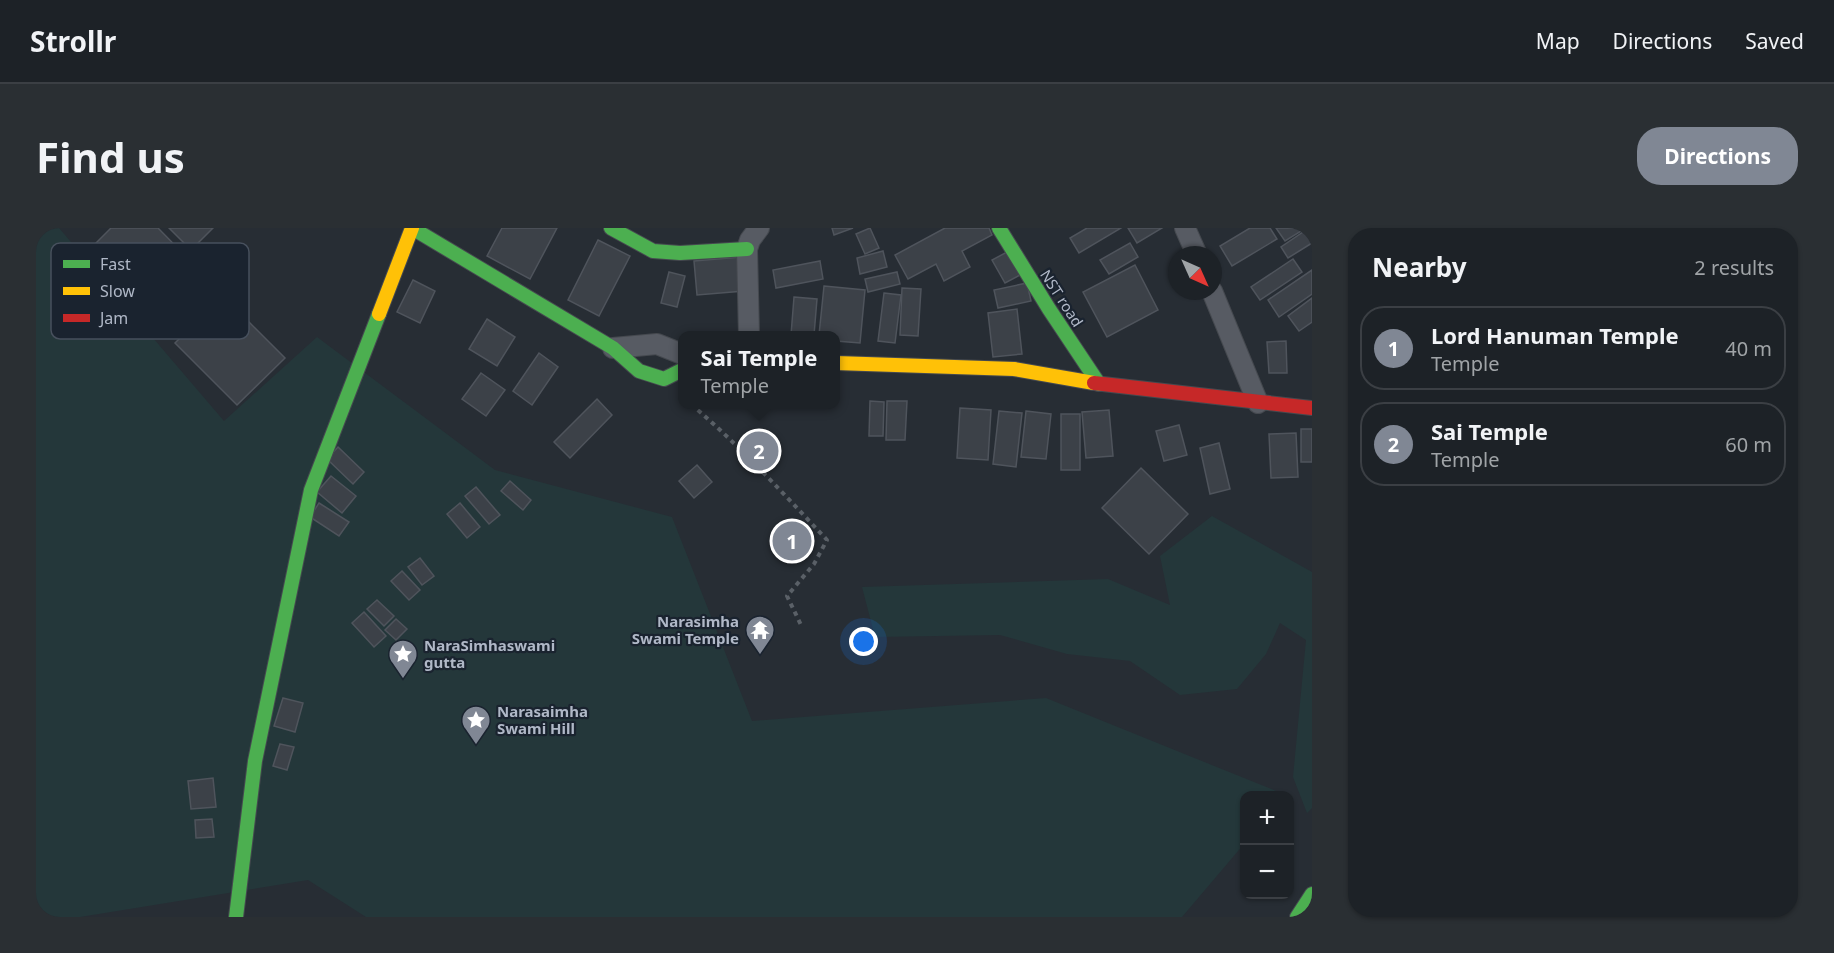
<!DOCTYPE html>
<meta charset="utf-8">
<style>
:root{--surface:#1d2227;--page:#2a2f33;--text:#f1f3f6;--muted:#a0a4a7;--line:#3b3f44;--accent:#808794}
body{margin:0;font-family:"Noto Sans",sans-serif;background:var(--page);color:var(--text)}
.controls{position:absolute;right:18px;bottom:18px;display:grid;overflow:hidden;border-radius:12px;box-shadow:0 2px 4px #0004}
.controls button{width:54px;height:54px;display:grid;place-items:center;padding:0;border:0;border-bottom:2px solid var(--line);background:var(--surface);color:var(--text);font:30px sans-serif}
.compass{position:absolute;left:1132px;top:18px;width:54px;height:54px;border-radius:50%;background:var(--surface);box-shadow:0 2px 4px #0004;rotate:135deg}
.you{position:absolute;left:828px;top:414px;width:21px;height:21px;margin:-15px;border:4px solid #fff;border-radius:50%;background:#1a73e8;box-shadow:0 0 0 9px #1a73e833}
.badge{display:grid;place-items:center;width:39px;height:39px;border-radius:50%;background:var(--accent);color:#fff;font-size:20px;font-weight:700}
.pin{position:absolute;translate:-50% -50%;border:3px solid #fff;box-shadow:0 2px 6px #0006}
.popup{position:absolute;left:642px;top:103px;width:162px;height:78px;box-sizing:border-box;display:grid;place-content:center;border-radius:12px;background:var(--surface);filter:drop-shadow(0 2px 4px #0005);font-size:20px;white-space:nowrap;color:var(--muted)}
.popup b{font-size:22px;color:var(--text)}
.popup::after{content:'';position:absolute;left:50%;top:100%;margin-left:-12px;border:12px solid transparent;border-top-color:var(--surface)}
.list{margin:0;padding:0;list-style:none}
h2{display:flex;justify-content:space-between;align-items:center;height:78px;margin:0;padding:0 24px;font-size:26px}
h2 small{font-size:20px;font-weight:400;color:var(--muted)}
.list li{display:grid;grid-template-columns:39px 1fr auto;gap:18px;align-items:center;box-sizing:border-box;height:84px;margin:0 12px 12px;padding:0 12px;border:2px solid var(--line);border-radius:24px}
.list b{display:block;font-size:22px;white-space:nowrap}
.list p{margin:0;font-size:20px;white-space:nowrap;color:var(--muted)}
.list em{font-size:20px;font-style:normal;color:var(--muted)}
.map{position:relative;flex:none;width:1276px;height:689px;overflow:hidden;border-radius:24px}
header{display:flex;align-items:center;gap:36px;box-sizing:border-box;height:84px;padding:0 30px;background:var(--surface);border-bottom:2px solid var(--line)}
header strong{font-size:28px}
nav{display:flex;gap:33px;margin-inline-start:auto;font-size:21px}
.intro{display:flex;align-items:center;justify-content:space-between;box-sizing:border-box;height:144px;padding:0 36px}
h1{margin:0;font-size:42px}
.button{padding:15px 27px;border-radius:24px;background:var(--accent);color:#fff;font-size:21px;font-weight:700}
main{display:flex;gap:36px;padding:0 36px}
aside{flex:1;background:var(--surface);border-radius:24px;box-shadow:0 2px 4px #0004}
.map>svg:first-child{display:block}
.green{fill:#24373a}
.building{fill:#3c4148;stroke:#4f545c;stroke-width:1.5}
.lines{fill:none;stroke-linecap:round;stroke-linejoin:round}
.street-casing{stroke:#45494f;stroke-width:22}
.fast-casing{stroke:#45494f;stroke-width:16}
.slow-casing{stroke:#45494f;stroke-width:16}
.jam-casing{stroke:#45494f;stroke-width:16}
.path{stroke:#5a6067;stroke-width:4;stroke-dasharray:4.5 4.5;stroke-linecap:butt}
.street{stroke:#575b63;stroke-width:20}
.fast{stroke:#4caf50;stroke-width:14}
.slow{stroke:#ffc107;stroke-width:14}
.jam{stroke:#c62828;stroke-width:14}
.labels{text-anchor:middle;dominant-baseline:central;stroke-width:4.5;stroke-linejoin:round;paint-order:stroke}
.street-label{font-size:15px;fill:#b0b8c7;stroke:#1a232f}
.poi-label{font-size:15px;font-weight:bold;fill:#b0b8c7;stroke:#1a232f;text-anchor:start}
.key{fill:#1a232f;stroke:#47505d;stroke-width:1.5}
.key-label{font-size:16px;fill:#b0b8c7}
</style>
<header>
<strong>Strollr</strong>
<nav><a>Map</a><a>Directions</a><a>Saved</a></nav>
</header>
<div class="intro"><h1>Find us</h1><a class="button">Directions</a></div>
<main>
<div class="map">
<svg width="1276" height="689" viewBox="0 0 1276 689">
<rect width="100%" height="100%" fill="#272d34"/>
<g class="green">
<polygon points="0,0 23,0 188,193 281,109 459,242 636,289 716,493 1010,470 1250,567 1208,568 1208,616 1146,689 330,689 272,652 44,689 0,689"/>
<polygon points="1176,288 1276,344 1276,580 1271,585 1257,549 1270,412 1244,395 1230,426 1201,461 1144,467 1094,433 1031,426 964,407 839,409 826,359 1072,351 1134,377 1124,328"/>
</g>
<g class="building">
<polygon points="75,0 122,0 169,48 121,95 51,24"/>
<polygon points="133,0 177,0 155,22"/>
<polygon points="466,0 521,0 494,51 451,28"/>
<polygon points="796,0 817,0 798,7"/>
<polygon points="834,0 843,20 829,26 820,6"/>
<polygon points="909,0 953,0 956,7 926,23 934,39 908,53 900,36 872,51 859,27"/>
<polygon points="1051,0 1085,0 1043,25 1034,10"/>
<polygon points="1092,0 1126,0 1101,15"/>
<polygon points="1214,0 1234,0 1241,11 1196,38 1184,18"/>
<polygon points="1240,0 1270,0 1249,13"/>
<polygon points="1273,0 1276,0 1276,15 1252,30 1245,19"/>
<polygon points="562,12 594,28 563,88 532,72"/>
<polygon points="1094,15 1102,29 1073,46 1064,32"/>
<polygon points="847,23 851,39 824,46 821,30"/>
<polygon points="973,23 986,46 969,55 956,32"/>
<polygon points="705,29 708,63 661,67 658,33"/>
<polygon points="1257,31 1266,44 1224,72 1215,59"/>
<polygon points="784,33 787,51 740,60 737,42"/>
<polygon points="1099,37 1122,82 1071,109 1047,64"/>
<polygon points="1276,42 1276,66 1243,89 1232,72"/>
<polygon points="633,44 649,48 641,79 625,75"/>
<polygon points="861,44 864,56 832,64 829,51"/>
<polygon points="377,52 399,63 384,95 361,84"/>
<polygon points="991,55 995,73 962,80 958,62"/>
<polygon points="788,58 829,62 824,115 800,113 800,107 783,107"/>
<polygon points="866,60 885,61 882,108 864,107"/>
<polygon points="848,65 865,67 859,115 842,113"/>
<polygon points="187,68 249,130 201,177 139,115"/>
<polygon points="758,69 781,71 778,107 755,107"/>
<polygon points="1276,70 1276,94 1263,103 1252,88"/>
<polygon points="981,81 986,126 957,129 952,85"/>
<polygon points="451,91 479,109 461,138 433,121"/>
<polygon points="1250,113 1251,145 1233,145 1231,114"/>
<polygon points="503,125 522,139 496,177 477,163"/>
<polygon points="445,145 469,162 450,188 426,171"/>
<polygon points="561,171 576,187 534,230 518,214"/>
<polygon points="834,173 848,174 847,208 833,208"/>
<polygon points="851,173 871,173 869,212 850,212"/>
<polygon points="924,180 955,182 952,232 921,230"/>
<polygon points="1073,182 1077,228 1050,230 1046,184"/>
<polygon points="963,183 986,185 980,239 957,236"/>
<polygon points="990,183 1015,186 1010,231 985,229"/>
<rect x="1025" y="186" width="19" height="56"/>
<polygon points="1143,197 1151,227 1128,233 1120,203"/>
<rect x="1265" y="201" width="11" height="33"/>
<polygon points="1260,205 1262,249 1235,250 1233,206"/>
<polygon points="1183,215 1194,261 1174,266 1164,220"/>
<polygon points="302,219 328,244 317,256 291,231"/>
<polygon points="661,237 676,254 658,270 643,253"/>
<polygon points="1105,240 1152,286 1113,326 1066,280"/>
<polygon points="295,248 320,268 306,285 281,264"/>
<polygon points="474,253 495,272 487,282 465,263"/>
<polygon points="440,259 464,287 453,296 429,268"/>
<polygon points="283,275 313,294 303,308 274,289"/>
<polygon points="424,275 444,299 431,310 411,286"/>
<polygon points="384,330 398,348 386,357 372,339"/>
<polygon points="366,343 384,362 373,372 355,353"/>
<polygon points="341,372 358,388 348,398 331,381"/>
<polygon points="328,384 350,408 338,419 316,395"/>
<polygon points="360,391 371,401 360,412 349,402"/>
<polygon points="247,470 267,475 259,504 238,498"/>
<polygon points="244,516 258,519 251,542 237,538"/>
<polygon points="177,550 180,579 155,581 152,553"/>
<polygon points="176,591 178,609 160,610 159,592"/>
</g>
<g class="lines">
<g class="street-casing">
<g id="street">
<polyline points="1149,0 1161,27"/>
<polyline points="1176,63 1222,175"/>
<polyline points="713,107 711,21 714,12 723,0"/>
<polyline points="577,120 621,116 646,126"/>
</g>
</g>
<g class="fast-casing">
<g id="fast">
<polyline points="376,0 577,120 603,143 628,151 646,142"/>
<polyline points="575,0 617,23 644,25 711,21"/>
<polyline points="963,0 1013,81 1063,156"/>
<polyline points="200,689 219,533 275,262 343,86"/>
<polyline points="1261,689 1276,666"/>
</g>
</g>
<g class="slow-casing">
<g id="slow">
<polyline points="343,86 376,0"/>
<polyline points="800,135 978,141 1058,155"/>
</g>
</g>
<g class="jam-casing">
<polyline id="jam" points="1058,155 1276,180"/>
</g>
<path class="path" d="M 655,176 C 704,218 747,265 791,312 L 778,336 L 751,368 L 766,399"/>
<use href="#street" class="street"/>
<use href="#fast" class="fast"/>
<use href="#slow" class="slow"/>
<use href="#jam" class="jam"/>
</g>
<defs>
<g id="temple-pin" transform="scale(1.5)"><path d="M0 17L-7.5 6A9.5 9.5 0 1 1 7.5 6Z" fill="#808794" stroke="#1a232f"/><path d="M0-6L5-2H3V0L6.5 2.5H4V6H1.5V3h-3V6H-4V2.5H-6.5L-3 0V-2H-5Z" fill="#fff"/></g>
<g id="sight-pin" transform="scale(1.5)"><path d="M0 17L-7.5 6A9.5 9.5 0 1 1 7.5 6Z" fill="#808794" stroke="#1a232f"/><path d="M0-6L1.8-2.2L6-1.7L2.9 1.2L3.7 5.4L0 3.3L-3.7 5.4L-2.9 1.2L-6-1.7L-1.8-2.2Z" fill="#fff"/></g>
</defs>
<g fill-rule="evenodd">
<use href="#temple-pin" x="724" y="402"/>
<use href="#sight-pin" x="367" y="426"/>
<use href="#sight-pin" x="440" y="492"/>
</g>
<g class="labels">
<g class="street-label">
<text transform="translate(1026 70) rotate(57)">NST road</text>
</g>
<g class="poi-label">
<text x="703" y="393" text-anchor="end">Narasimha<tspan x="703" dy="17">Swami Temple</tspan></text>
<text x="388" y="417">NaraSimhaswami<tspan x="388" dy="17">gutta</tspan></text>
<text x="461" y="483">Narasaimha<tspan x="461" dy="17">Swami Hill</tspan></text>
</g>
</g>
<rect x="15" y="15" width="198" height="96" rx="9" class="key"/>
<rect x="27" y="32" width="27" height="8" fill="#4caf50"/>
<rect x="27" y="59" width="27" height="8" fill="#ffc107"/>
<rect x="27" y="86" width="27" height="8" fill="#c62828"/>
<g class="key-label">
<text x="64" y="42">Fast</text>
<text x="64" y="69">Slow</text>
<text x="64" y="96">Jam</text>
</g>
</svg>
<div class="controls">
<button>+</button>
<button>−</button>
</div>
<svg class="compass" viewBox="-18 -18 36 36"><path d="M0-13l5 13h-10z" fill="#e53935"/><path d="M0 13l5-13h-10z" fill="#a0a4a7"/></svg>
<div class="you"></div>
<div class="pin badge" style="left:756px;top:313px">1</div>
<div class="pin badge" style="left:723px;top:223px">2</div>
<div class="popup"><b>Sai Temple</b>Temple</div>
</div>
<aside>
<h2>Nearby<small>2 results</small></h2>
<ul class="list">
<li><span class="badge">1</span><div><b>Lord Hanuman Temple</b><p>Temple</p></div><em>40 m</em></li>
<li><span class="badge">2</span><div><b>Sai Temple</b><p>Temple</p></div><em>60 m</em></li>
</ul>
</aside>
</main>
